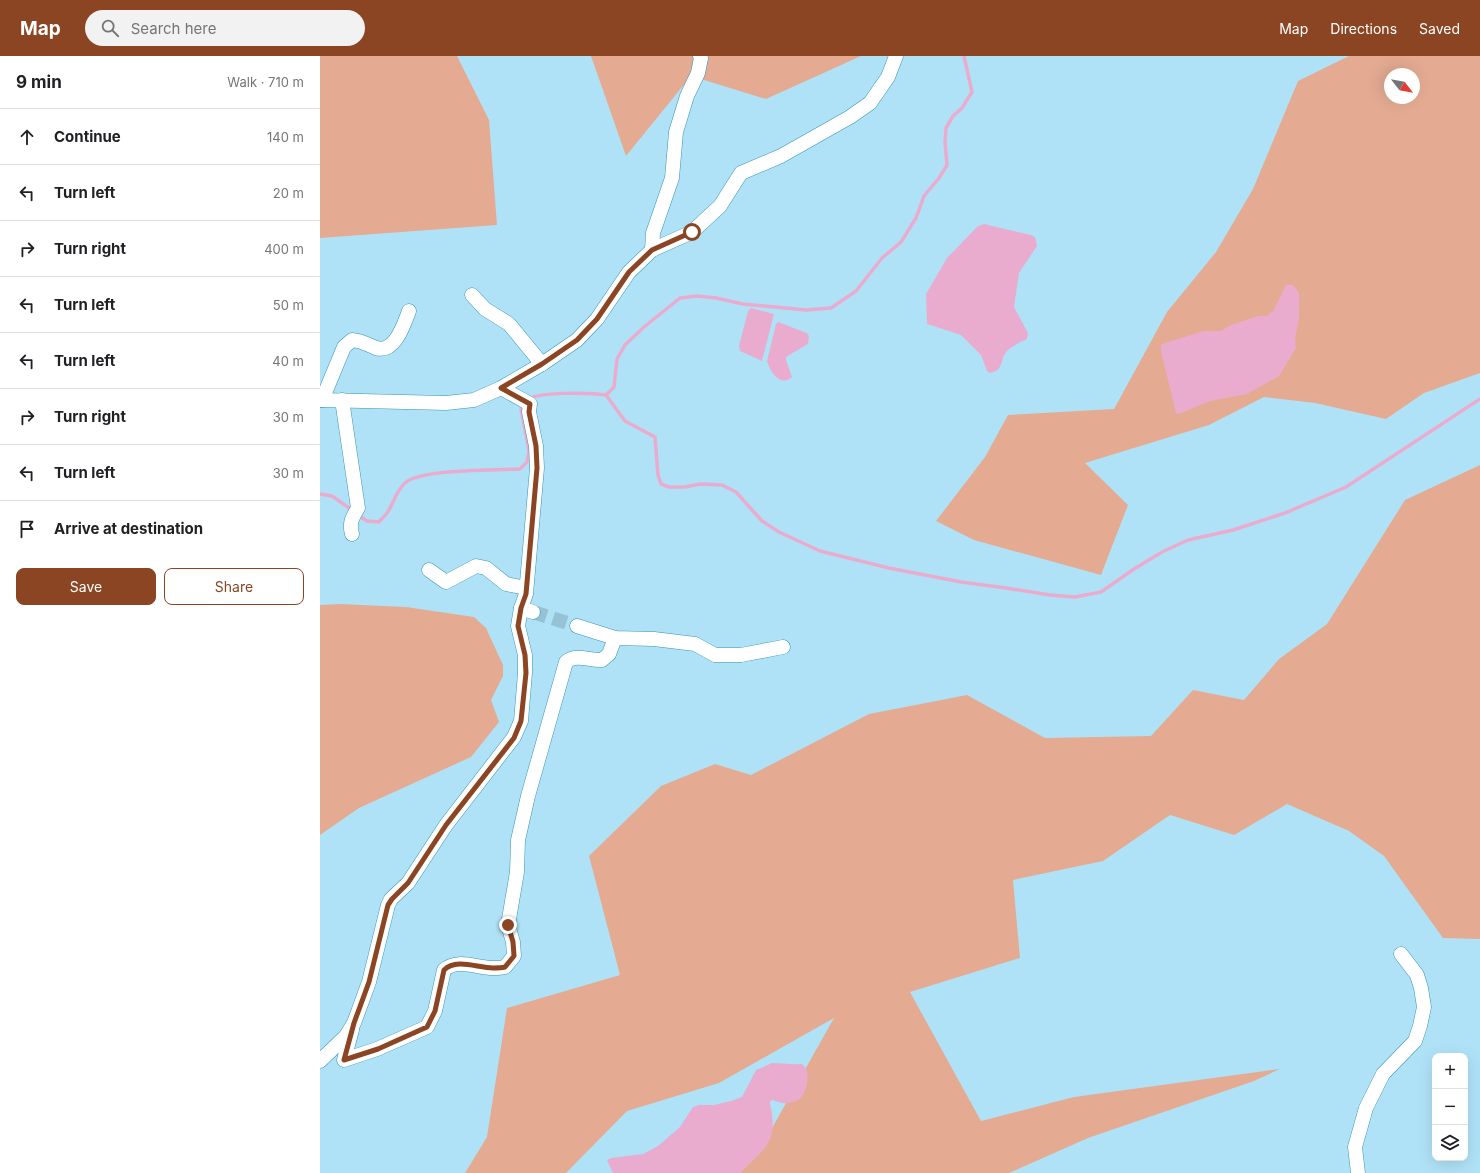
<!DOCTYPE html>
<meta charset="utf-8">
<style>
:root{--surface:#fff;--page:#f2f2f2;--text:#202124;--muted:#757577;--line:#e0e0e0;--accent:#8c4522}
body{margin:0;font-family:Inter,sans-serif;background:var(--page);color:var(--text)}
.controls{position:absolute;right:12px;bottom:12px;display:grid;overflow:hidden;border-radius:8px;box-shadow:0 4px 16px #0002}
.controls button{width:36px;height:36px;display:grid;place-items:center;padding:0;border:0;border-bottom:1px solid var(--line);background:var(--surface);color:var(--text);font:20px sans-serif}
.compass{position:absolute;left:1064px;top:12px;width:36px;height:36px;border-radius:50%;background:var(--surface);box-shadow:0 4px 16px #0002;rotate:121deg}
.stop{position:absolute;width:12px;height:12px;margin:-9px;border:3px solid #8c4522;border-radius:50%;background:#fff}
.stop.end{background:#8c4522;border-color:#fff;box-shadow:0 1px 4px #0008}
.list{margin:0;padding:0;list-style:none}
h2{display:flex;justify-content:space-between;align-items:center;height:52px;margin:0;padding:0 16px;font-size:17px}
h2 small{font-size:13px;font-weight:400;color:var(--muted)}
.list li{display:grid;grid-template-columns:26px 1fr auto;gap:12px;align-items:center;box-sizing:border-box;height:56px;padding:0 16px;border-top:1px solid var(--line)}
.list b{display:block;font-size:15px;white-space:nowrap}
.list em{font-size:13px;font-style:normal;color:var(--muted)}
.actions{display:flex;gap:8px;padding:12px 16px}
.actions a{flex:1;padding:9px 0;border:1px solid var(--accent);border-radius:8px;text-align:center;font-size:14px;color:var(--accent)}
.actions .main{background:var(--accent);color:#fff}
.icon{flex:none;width:22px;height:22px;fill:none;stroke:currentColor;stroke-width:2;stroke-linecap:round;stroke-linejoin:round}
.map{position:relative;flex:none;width:1160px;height:1117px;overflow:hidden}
header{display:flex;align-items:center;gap:24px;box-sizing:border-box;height:56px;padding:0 20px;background:var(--accent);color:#fff}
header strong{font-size:19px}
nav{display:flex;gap:22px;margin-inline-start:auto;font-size:14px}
.search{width:280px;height:36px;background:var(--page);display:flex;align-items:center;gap:10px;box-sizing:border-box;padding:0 14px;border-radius:22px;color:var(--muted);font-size:15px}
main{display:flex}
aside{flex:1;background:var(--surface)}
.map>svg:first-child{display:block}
.green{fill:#e4ab92;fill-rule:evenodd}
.water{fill:#eaacce}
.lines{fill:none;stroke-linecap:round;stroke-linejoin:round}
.stream{stroke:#eaacce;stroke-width:3.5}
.minor-tunnel{stroke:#96c2d5;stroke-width:14;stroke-dasharray:14 7;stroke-linecap:butt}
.minor-casing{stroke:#3795b5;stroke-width:15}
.minor{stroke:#fff;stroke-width:14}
.route{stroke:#8c4522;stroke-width:5}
</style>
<header>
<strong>Map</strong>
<div class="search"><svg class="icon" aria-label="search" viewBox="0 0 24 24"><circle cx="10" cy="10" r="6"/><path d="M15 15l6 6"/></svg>Search here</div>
<nav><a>Map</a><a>Directions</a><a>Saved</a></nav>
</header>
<main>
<aside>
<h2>9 min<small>Walk · 710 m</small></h2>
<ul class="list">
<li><svg class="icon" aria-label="ahead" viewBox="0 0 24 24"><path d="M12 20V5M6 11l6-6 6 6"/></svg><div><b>Continue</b></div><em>140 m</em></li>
<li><svg class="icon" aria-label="left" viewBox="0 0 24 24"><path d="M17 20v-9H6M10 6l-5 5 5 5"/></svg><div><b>Turn left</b></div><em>20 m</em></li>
<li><svg class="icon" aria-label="right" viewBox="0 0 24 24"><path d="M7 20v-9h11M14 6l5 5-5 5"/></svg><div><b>Turn right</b></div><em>400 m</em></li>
<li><svg class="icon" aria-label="left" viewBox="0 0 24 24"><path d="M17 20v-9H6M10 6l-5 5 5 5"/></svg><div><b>Turn left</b></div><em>50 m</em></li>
<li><svg class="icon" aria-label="left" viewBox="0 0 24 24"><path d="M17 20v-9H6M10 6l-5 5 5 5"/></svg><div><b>Turn left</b></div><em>40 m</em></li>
<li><svg class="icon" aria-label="right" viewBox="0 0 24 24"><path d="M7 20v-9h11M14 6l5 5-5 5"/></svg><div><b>Turn right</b></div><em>30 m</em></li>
<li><svg class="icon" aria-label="left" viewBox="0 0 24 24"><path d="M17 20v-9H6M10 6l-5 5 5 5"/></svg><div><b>Turn left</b></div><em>30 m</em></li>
<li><svg class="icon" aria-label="arrive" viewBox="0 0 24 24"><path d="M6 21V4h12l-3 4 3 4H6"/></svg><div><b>Arrive at destination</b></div></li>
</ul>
<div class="actions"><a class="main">Save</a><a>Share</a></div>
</aside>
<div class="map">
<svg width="1160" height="1117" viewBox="0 0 1160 1117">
<rect width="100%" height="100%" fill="#b0e2f7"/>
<g class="green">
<polygon points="0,0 137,0 169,64 177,169 0,182"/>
<polygon points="271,0 541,0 446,43 371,20 306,100"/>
<path d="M 1029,0 L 1160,0 L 1160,317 L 1104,337 L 1066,363 L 995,347 L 944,341 L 889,369 L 765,407 L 808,449 L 781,519 L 654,484 L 616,465 L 665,401 L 688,359 L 794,353 L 847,256 L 896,196 L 933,133 L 978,25 ZM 1070,18 L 1094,18 L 1094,42 L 1070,42 Z"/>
<polygon points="1160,409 1160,883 1123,882 1064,800 1029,775 967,748 914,779 850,759 783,805 693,824 700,902 590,936 661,1065 754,1041 960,1013 934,1025 768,1082 689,1117 414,1117 439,1095 514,962 399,1027 307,1055 246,1117 145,1117 167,1081 187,952 300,919 269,800 341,730 395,708 431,719 549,658 647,639 725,682 831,680 873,634 924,644 959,603 1007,568 1085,444"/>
<polygon points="20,548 86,551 154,561 166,572 183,609 183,620 171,644 179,666 151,701 39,752 0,779 0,549"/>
</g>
<g class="water">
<path d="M 664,168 L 711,179 L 715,181 L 717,190 L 699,217 L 694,251 L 708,277 L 707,283 C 701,286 692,290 687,295 C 679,304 685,314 670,317 L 667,315 L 661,299 L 641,279 L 607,268 L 606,238 L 627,202 L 658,170 Z"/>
<polygon points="966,229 973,229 977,234 979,238 979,262 975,282 976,292 959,320 927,338 890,345 859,358 856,357 841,295 841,289 845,287 884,275 901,275 911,269 939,260 948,260 954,254"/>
<polygon points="431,252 454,258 442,305 420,295 419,290 428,255"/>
<path d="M 458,266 L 487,277 L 489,280 L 488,288 L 466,301 L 466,304 L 472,321 C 460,332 450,315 447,305 L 456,268 Z"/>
<path d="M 452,1007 C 459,1007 466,1008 473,1008 C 476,1009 480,1007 482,1008 C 492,1015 487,1039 478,1044 C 474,1046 467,1048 463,1047 C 458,1047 456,1044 451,1044 L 450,1047 C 459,1086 445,1092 420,1117 L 293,1117 L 287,1104 L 291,1102 L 323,1098 L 338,1090 L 360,1071 L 373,1051 L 379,1049 L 394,1049 L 411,1045 L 422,1041 L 436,1014 Z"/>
</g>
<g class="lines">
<g class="stream">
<polyline points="286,339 294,331 297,303 305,289 324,271 360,242 377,240 396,242 423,248 486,254 511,252 536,235 562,202 581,186 596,162 604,140 619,122 627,109 625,86 626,72 633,60 642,52 652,36 644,0"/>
<path d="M 207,344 C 217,335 272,337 286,339 L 305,365 L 335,381 L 338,419 L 341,428 L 349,431 L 365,431 L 380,428 L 402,429 L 416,436 L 442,465 L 459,476 L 500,495 L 569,512 L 641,526 L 686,532 L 730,539 L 755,541 L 781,536 L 814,513 L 842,496 L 868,484 L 913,474 L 965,457 L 1026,431 L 1160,343"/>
<polyline points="0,438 12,440 32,454"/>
<path d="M 37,458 L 47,465 L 59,466 C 62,462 67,458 69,454 C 74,445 77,434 85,427 C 100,413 176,414 200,413 L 207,406 L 209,395 L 201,353 L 202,348"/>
</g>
<polyline class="minor-tunnel" points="213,556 257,570"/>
<g class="minor-casing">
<g id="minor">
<polyline points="332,194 333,177 352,122 356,76 367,40 378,17 381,2 380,0"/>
<polyline points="152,239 165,253 189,268 222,308"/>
<polyline points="0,344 126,347 154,344 181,332 222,308 257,284 277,263 309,216 332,194 372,176 400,150 421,117 461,100 530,61 550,47 568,21 576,0"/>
<path d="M 2,344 L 24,291 L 32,284 C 43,285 46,288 56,292 C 75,298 84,268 89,255"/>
<path d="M 22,344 L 38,452 C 32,462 29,467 32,478"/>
<polyline points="109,514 126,526 156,510 166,512 186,528 206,532"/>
<polyline points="201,552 213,556"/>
<polyline points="257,570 295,582 334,583 375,588 395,599 421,599 463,591"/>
<path d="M 32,974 L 24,1004 L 57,993 L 107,971 L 115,955 L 124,914 C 137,902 157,912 173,912 C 177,912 181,912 185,911 L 194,900 L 193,886 L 188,869 L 197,816 L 198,784 L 208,740 L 246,606 C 256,597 270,605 282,604 L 289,598 L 295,582"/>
<polyline points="0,1005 26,980 34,967 49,926 68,849 71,843 88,827 126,769 194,681 201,665 205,617 205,599 198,570 201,552 206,538 217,412 216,390 209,356 210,348 181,332"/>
<polyline points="1038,1117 1035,1091 1046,1052 1063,1018 1095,985 1100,970 1104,951 1101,932 1097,919 1081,898"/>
</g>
</g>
<use href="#minor" class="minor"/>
</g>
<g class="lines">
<path class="route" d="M 188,869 L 193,886 L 194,900 L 185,911 C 181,912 177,912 173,912 C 157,912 137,902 124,914 L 115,955 L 107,971 L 58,993 L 24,1004 L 34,967 L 49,926 L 68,849 L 72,843 L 88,827 L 126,769 L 194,682 L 201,665 L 206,617 L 205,599 L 198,570 L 201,552 L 206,538 L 217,412 L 216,390 L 209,356 L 210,348 L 181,332 L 222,308 L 257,284 L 277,263 L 309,216 L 332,194 L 372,176"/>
</g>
</svg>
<div class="controls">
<button>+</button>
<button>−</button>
<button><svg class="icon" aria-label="layers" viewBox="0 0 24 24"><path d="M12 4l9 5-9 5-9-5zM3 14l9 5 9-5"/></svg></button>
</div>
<svg class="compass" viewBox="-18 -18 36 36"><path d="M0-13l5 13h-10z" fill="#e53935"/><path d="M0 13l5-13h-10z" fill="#757577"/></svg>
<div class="stop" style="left:372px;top:176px"></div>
<div class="stop end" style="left:188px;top:869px"></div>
</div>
</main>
